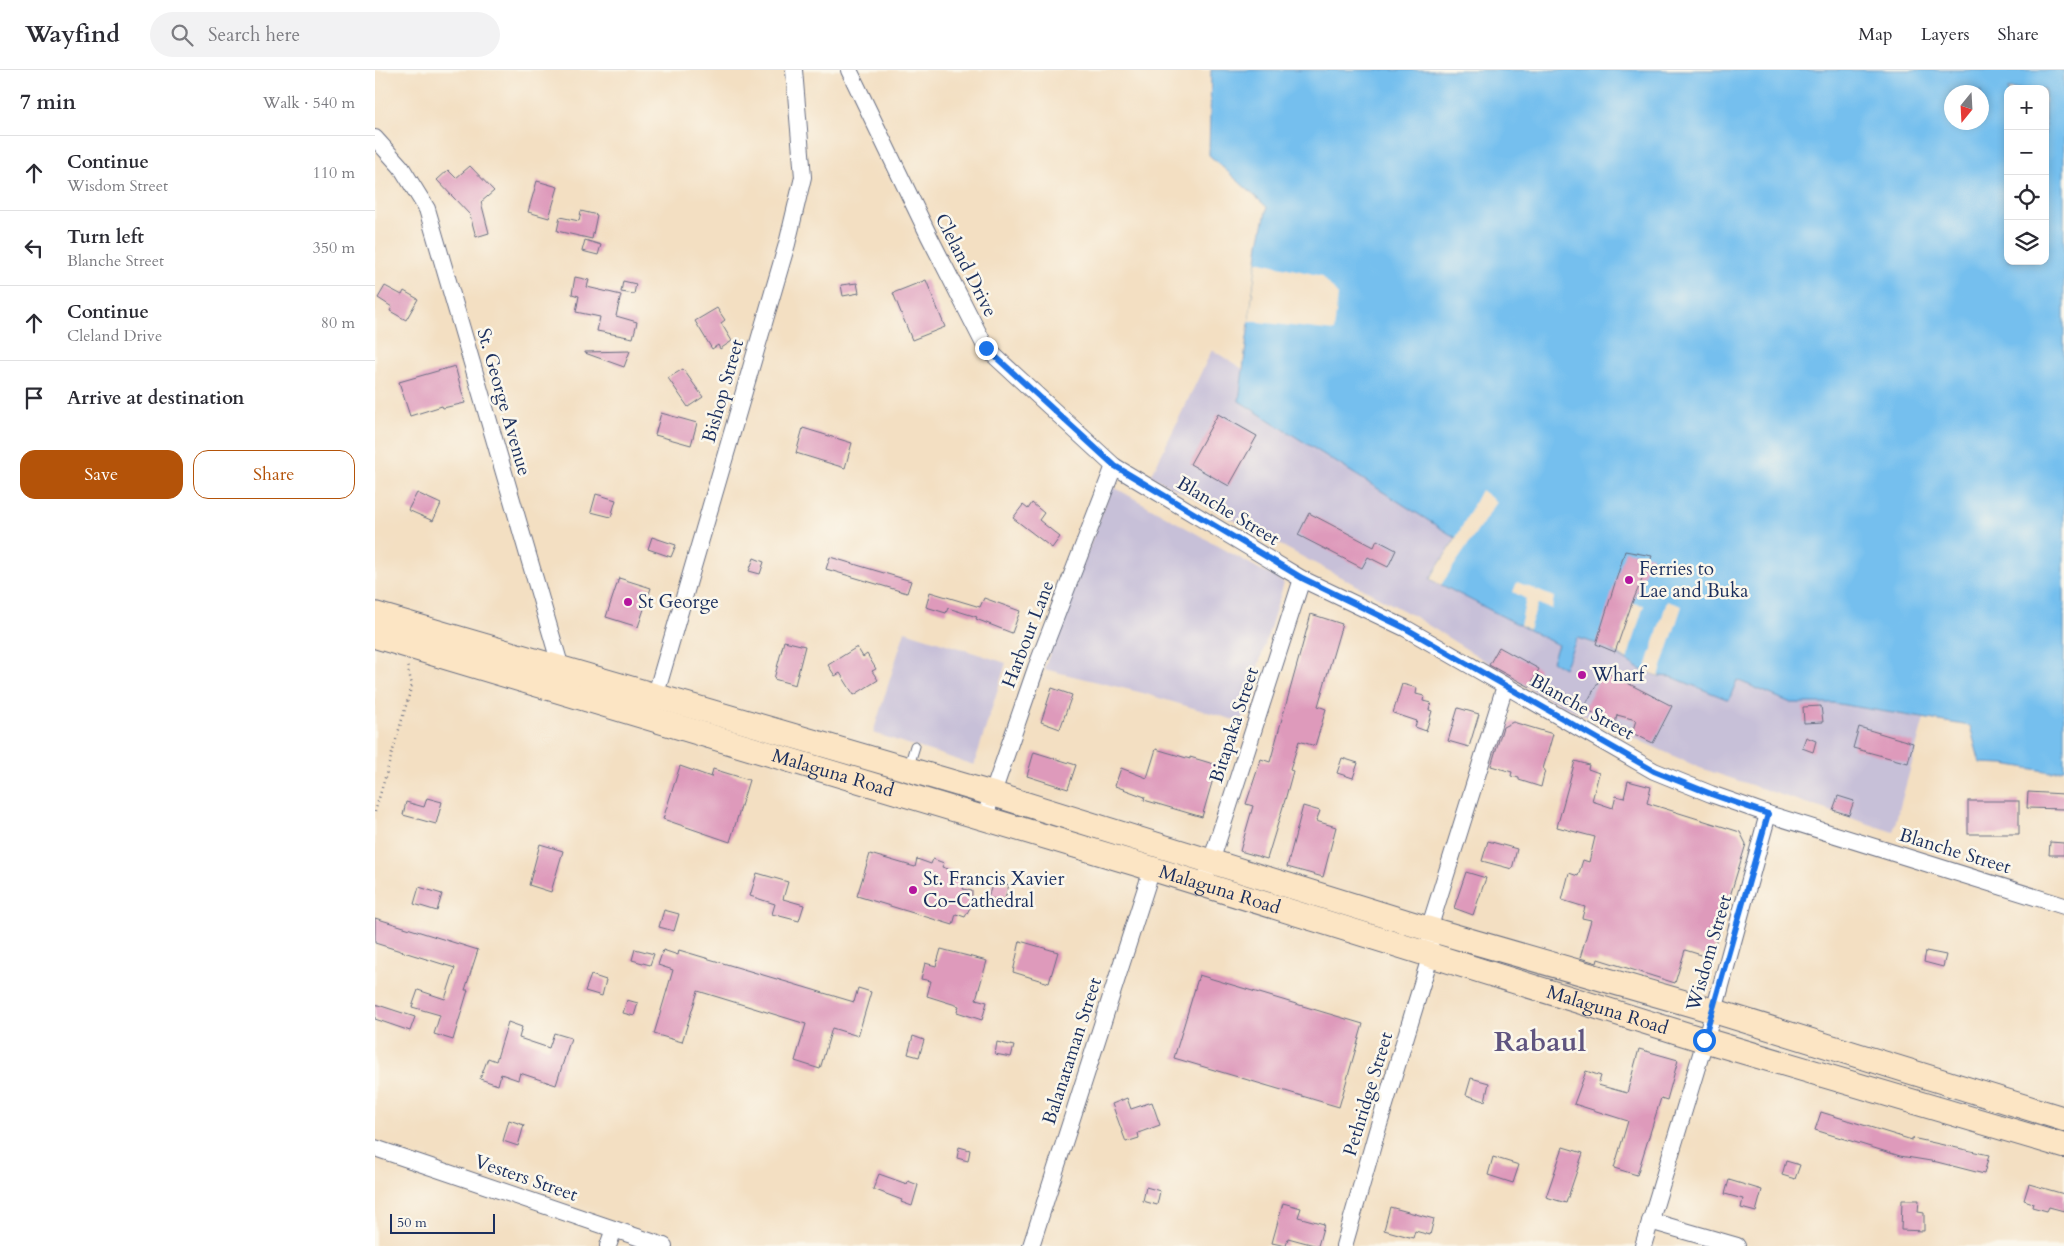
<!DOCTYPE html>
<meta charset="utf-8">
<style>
:root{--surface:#fff;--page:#f2f2f3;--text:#2b2b33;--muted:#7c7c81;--line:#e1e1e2;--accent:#b45309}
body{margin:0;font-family:Cardo,serif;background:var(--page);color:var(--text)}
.controls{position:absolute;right:15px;top:15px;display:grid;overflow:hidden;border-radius:10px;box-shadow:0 2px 8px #0003}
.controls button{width:45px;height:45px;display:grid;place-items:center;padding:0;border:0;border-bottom:1px solid var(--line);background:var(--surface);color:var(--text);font:25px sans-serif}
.compass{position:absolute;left:1569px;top:15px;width:45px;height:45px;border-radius:50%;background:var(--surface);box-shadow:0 2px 8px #0003;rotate:198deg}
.scale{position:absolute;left:15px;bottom:12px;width:105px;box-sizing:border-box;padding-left:5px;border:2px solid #1b2f5e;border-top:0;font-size:14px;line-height:18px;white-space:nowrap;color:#1b2f5e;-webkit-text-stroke:4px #fbf7ec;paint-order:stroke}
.stop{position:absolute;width:15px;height:15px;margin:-11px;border:4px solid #1a73e8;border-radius:50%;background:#fff}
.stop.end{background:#1a73e8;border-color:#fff;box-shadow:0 1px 5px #0008}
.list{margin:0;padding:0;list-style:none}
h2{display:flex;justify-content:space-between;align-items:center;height:65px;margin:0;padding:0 20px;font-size:21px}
h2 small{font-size:16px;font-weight:400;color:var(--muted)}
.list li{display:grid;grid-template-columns:32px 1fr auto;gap:15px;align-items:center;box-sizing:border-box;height:75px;padding:0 20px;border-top:1px solid var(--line)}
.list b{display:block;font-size:19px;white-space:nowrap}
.list p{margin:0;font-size:16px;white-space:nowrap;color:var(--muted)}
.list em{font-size:16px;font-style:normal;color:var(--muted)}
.actions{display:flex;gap:10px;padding:15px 20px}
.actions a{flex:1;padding:11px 0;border:1px solid var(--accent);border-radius:15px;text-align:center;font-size:18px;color:var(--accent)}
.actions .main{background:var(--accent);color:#fff}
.icon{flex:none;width:28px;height:28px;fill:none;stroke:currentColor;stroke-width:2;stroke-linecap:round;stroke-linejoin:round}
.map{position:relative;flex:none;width:1689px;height:1176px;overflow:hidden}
header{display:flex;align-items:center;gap:30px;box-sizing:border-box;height:70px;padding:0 25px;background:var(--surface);border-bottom:1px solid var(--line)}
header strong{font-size:24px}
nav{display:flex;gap:28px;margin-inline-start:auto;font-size:18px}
.search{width:350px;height:45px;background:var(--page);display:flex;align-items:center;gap:12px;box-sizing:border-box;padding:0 18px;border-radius:28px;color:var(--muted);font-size:19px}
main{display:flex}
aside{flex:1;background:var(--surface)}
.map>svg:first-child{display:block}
.industrial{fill:#c7c0d8}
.water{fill:#75bfee;stroke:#4877a6;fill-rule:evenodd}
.pier{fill:#f3dfc2}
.building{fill:#de9abb}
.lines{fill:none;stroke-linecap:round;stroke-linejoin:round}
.lane-casing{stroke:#676d81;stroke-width:11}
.street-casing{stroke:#676d81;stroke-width:18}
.secondary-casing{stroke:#676d81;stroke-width:26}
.path{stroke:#676d81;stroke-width:2.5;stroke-dasharray:1 4;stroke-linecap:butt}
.lane{stroke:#fff;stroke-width:9}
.street{stroke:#fff;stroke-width:16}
.secondary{stroke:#fce5c4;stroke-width:24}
.route{stroke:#1a73e8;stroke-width:6}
.poi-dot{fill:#b5179e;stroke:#fbf7ec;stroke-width:2}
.labels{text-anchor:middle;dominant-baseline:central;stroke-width:5;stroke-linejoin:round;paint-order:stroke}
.street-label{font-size:19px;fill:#1b2f5e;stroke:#fbf7ec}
.poi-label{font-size:19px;fill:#1b2f5e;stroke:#fbf7ec;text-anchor:start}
.town-label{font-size:29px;font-weight:bold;fill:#5f547f;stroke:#fbf7ec}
</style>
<header>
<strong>Wayfind</strong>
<div class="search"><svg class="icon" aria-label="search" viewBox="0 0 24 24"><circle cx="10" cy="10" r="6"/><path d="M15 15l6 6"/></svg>Search here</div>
<nav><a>Map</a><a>Layers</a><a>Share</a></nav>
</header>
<main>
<aside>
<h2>7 min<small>Walk · 540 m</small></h2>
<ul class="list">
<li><svg class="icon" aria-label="ahead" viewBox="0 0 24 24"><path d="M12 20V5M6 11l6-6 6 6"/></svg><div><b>Continue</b><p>Wisdom Street</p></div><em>110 m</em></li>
<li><svg class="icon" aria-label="left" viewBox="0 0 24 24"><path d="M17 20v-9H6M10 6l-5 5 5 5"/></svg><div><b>Turn left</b><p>Blanche Street</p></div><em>350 m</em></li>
<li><svg class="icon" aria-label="ahead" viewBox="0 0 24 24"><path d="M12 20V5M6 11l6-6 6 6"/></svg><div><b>Continue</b><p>Cleland Drive</p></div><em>80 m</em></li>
<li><svg class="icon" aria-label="arrive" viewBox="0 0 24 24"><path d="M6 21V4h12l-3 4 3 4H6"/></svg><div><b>Arrive at destination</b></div></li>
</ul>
<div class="actions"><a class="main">Save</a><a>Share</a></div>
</aside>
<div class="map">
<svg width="1689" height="1176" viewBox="0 0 1689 1176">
<rect width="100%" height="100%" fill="#fbf7ec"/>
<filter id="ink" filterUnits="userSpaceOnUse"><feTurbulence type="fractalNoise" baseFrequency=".02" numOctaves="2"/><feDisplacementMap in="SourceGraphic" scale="10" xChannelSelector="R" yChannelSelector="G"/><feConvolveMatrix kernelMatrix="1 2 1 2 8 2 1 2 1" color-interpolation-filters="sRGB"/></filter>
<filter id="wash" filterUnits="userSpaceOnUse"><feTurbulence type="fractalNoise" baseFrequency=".0096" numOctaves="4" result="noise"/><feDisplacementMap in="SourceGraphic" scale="20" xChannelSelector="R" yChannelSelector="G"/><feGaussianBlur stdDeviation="1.12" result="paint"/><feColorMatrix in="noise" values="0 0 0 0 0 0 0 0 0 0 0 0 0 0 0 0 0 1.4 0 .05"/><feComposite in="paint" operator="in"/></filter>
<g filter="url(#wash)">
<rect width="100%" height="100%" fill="#f3dfc2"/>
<g class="industrial">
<polygon points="837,280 868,299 864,331 1081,468 1055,509 1183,575 1177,591 1189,597 1201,568 1230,576 1265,599 1284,606 1297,607 1354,630 1361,610 1416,633 1458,633 1549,649 1518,762 1325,698 1163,624 1037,545 776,406"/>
<polygon points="737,416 909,513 866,652 764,622 669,599"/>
<polygon points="530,561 631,593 599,695 498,663"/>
</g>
<path class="water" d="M 836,0 L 1689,0 L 1689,699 L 1676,702 L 1629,694 L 1605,693 L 1595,656 L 1458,633 L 1416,633 L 1362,610 L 1354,630 L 1297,607 L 1284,606 L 1264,599 L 1230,576 L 1202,568 L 1189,598 L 1177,591 L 1183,575 L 1055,509 L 1081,468 L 864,331 L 884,174 L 892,137 L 834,85 ZM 1633,19 L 1670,19 L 1670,191 L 1633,191 ZM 1576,22 L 1606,22 L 1606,52 L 1576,52 Z"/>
<g class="pier">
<polygon points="882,191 947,206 963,225 959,261 874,251"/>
<polygon points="1106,420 1122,432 1066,515 1055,509 1081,468"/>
<polygon points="1142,512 1179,527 1177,539 1163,534 1154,559 1145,555 1151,529 1138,522"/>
<polygon points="1292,531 1307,536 1284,606 1270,601"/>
<polygon points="1257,533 1269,535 1252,590 1240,582"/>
</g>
<g id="blocks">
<g class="building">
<polygon points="95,96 119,121 106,132 114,163 101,167 95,145 62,110 73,100 81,108"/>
<polygon points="162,111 183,117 174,148 153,142"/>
<polygon points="206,141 222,145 217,169 182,161 185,147 204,151"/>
<polygon points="210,170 226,175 223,185 207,181"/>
<polygon points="200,207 214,210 212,217 246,225 241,246 262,252 258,268 222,261 225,247 201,242 204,226 197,224"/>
<polygon points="551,210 570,257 537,270 518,223"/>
<polygon points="248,211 261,214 259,224 246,222"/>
<polygon points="482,213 484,223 468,226 466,215"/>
<polygon points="10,216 27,225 29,221 43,229 31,250 15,241 17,237 3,228"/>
<polygon points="342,238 350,250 346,253 357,271 345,279 343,275 337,279 320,251"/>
<polygon points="255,281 249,297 210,283 210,282"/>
<polygon points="80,296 90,333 68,338 67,336 35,346 24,312"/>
<polygon points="308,299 328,327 313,337 293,308"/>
<polygon points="286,343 322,353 316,375 280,365"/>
<polygon points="843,344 882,366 854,416 815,394"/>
<polygon points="428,358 477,373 470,398 421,383"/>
<polygon points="42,423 66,434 58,451 33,440"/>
<polygon points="221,424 241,430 236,447 216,442"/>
<polygon points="657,433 669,443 664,450 685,467 677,478 638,448 648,435 653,439"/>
<polygon points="934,443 999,477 1002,470 1021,480 1013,497 993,487 987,498 923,465"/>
<polygon points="277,467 301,475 296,487 273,479"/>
<polygon points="1250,481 1277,486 1257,533 1240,582 1221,574"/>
<polygon points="455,487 536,511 532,523 451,499"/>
<polygon points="379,488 389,492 385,504 374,501"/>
<polygon points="244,508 276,518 263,557 231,547"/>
<polygon points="555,522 605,537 609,528 645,541 637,563 601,549 602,547 573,538 571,543 551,537"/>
<polygon points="936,544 967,554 943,636 951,639 940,676 924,671 915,700 918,701 910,730 892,789 865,781 878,736 871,734 886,689 895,692"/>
<polygon points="409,571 430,576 420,615 399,609"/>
<polygon points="482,577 488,587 492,584 501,599 497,601 503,610 479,625 465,603 460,606 453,595"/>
<polygon points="1124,577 1164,599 1155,617 1114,595"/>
<polygon points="1229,601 1297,636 1278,673 1257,663 1261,650 1242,645 1240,654 1209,638"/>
<polygon points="1027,614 1042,618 1041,624 1049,626 1048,631 1056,633 1054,640 1057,641 1051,661 1040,657 1042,651 1018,643"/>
<polygon points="677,618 697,625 685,659 666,652"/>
<polygon points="1446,636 1448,652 1429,653 1428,637"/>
<polygon points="1083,638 1104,644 1094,677 1073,671"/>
<polygon points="1138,652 1178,664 1168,699 1170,700 1166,717 1144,710 1144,708 1136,706 1137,702 1116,696 1128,657"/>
<polygon points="1484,657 1538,673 1533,693 1478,678"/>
<polygon points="1431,667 1441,671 1438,682 1427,678"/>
<polygon points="781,679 815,689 815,687 842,695 827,747 769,730 770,727 740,716 746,698 772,708"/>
<polygon points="659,682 701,695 693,719 652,706"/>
<polygon points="967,688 983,693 978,708 962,703"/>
<polygon points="1200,691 1214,695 1213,699 1224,703 1217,731 1238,738 1241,726 1249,728 1253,711 1276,717 1272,733 1365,762 1371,774 1336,888 1310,880 1300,913 1223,889 1222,893 1205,888 1216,850 1207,848 1210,837 1187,830 1194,803 1203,806 1208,790 1214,792 1220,767 1182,757"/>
<polygon points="305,696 336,707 338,699 374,710 355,772 288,749"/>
<polygon points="1653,722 1689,724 1689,739 1652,738"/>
<polygon points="1463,726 1479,731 1474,745 1458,740"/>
<polygon points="52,728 67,732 61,754 28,745 31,732 49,737"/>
<rect x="1593" y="731" width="51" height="33"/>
<polygon points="928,736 945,741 941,751 961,757 948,807 912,797"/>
<polygon points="1113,771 1142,779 1137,799 1107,791"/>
<polygon points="1675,772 1689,773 1689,785 1674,785"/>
<polygon points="165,774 188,781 176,822 154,815"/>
<polygon points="495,784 540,797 542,789 556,794 558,789 569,793 567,797 579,801 578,807 591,811 588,819 597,821 597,834 590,847 581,844 578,855 482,826"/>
<polygon points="1091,802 1111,808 1098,845 1079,838"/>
<polygon points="382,803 413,812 408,829 429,835 424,851 397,844 400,834 375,826"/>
<polygon points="619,810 634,815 629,832 613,827"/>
<polygon points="44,817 67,824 62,841 39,834"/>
<polygon points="289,840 304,844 299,861 284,857"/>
<polygon points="0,848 103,880 90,920 93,920 78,970 59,964 65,945 37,937 43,920 70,929 80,898 0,873"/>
<polygon points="645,871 683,882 674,913 638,902"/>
<polygon points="260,879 279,884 275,895 257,890"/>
<polygon points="566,879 612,891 601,929 612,932 607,950 582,942 584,936 552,926 556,911 546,909 550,893 561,896"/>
<polygon points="288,880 303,885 304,880 479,932 483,918 496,922 483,966 457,958 445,999 420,991 431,954 323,921 307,972 279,964 298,900 283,895"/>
<polygon points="1551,881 1571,885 1568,897 1549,892"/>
<polygon points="216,905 231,910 227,926 210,921"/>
<polygon points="824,905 988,954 964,1037 799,988"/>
<polygon points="252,930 263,933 259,946 248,943"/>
<polygon points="0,934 40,947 35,961 0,949"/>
<polygon points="133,952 147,957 144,968 174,978 179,963 196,968 181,1015 145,1003 143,1010 126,1004 123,1015 105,1009 113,988 121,991"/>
<polygon points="538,966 549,970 544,987 533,984"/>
<polygon points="622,972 639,976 636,987 620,984"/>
<polygon points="1264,979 1303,990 1292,1030 1286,1028 1262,1105 1239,1098 1253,1051 1199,1034 1211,1001 1226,1006 1223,1015 1252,1023"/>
<polygon points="1096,1008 1114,1013 1110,1031 1091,1025"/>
<polygon points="752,1028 756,1039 777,1032 785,1055 763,1063 764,1068 751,1072 737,1034"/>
<polygon points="1446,1042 1537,1070 1537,1068 1614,1085 1609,1104 1562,1092 1525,1086 1440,1060"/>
<polygon points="134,1050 149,1055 143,1076 128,1071"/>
<polygon points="584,1077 595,1080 593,1091 582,1088"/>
<polygon points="1188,1077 1208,1083 1191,1133 1171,1127"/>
<polygon points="1118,1087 1144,1095 1138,1113 1113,1105"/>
<polygon points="1411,1091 1425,1095 1420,1109 1407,1105"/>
<polygon points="504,1104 532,1114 533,1111 543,1115 537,1136 526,1132 527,1130 498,1119"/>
<polygon points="1354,1110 1387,1120 1381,1142 1366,1138 1368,1129 1350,1124"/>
<polygon points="1654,1114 1689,1124 1689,1141 1674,1137 1672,1141 1657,1137 1658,1133 1649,1130"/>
<polygon points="771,1117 785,1121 782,1135 768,1131"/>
<polygon points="1527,1130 1544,1130 1543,1142 1549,1143 1549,1161 1526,1160"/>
<polygon points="908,1133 926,1138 923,1147 949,1154 943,1176 913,1168 911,1176 897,1173"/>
<polygon points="1015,1137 1059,1149 1055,1165 1040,1161 1038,1168 1009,1160"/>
</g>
</g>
</g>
<g filter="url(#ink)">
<use href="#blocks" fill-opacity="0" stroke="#676d81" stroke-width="1"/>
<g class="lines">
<g class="lane-casing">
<polyline id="lane" points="533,699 540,676"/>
</g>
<g class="street-casing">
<g id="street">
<polyline points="474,0 554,166 611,278 739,396 927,509 1030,558 1279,701 1336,724 1393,744 1689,836"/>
<polyline points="0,68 26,97 52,139 186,598 184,606"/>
<polyline points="278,634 412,174 428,107 419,0"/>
<polyline points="609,749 661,598 739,396"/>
<polyline points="833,801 927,509"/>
<polyline points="0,1078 289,1176"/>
<polyline points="1275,1151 1362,1176"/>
<polyline points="233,1176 239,1159"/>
<polyline points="656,1176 777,799"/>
<polyline points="969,1176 1002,1061 1056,884 1054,859 1130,616"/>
<polyline points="1268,1176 1339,941 1393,744"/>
</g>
</g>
<g class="secondary-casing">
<g id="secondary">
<polyline points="0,544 618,724 1054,859 1339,941 1689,1049"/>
<path id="s1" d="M 0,566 L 762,794 L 1329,970 L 1689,1076"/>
</g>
</g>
<polyline class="path" points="0,742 37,615 32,595"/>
<use href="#lane" class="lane"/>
<use href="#street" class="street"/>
<use href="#secondary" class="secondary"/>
</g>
</g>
<g class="lines" filter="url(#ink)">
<polyline class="route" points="611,278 740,396 927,508 1030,558 1279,701 1336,724 1393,744 1329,970"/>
</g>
<g class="poi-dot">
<circle cx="1254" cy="510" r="5"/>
<circle cx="253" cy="532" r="5"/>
<circle cx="1207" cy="605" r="5"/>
<circle cx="538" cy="820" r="5"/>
</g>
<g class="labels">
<g class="street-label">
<text transform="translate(591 195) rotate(63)">Cleland Drive</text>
<text transform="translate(348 321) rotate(-74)">Bishop Street</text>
<text transform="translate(129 332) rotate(74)">St. George Avenue</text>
<text transform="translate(853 441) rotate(31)">Blanche Street</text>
<text transform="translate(653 564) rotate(-69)">Harbour Lane</text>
<text transform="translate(1207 637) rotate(29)">Blanche Street</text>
<text transform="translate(859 655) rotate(-72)">Bitapaka Street</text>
<text stroke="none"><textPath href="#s1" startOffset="478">Malaguna Road</textPath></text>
<text transform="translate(1580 781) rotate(17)">Blanche Street</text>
<text stroke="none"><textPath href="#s1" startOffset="882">Malaguna Road</textPath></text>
<text transform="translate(1334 883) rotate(-74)">Wisdom Street</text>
<text stroke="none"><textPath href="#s1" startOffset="1288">Malaguna Road</textPath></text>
<text transform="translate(697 981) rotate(-72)">Balanataman Street</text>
<text transform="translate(993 1024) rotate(-73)">Pethridge Street</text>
<text transform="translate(151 1108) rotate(19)">Vesters Street</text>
</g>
<g class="poi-label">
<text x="1264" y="499">Ferries to<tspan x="1264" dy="22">Lae and Buka</tspan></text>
<text x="263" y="532">St George</text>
<text x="1217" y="605">Wharf</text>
<text x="548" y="809">St. Francis Xavier<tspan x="548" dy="22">Co-Cathedral</tspan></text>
</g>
<g class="town-label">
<text x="1165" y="972">Rabaul</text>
</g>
</g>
</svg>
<div class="controls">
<button>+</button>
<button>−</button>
<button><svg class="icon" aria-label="locate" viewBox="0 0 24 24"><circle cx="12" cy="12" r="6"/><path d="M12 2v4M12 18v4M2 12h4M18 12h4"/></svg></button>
<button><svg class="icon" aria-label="layers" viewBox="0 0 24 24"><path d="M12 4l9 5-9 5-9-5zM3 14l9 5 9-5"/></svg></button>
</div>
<svg class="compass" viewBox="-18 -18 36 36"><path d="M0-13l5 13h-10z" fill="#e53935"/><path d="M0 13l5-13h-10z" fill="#7c7c81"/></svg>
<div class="scale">50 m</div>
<div class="stop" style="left:1329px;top:970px"></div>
<div class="stop end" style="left:611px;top:278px"></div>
</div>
</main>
